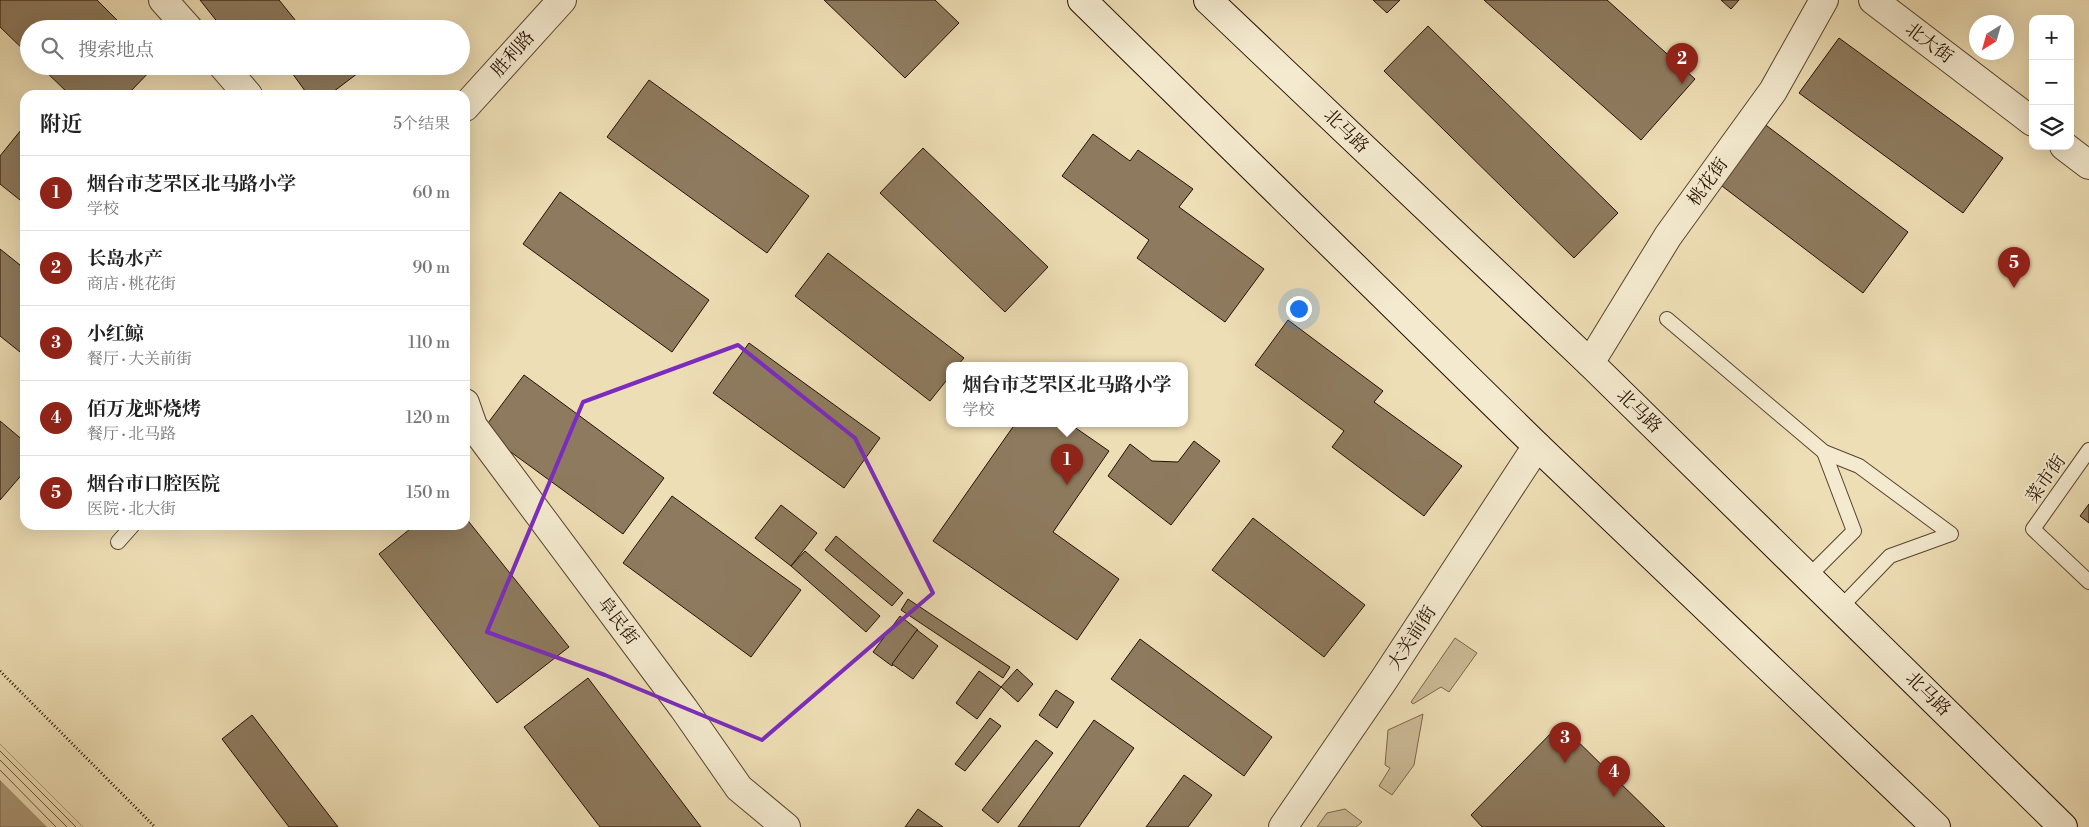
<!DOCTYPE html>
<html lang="zh">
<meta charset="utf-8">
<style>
:root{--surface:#fff;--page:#f2f2f2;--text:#222;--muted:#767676;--line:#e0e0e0;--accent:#8f2418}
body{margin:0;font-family:"Libre Bodoni","Noto Serif SC",serif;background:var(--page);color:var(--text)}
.controls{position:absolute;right:15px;top:15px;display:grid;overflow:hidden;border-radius:10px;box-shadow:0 5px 20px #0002}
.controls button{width:45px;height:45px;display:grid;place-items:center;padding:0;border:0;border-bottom:1px solid var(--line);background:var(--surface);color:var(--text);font:25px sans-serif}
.compass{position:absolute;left:1969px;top:15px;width:45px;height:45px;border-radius:50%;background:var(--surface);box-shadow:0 5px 20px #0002;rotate:217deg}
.you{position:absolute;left:1298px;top:308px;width:18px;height:18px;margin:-12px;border:4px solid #fff;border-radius:50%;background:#1a73e8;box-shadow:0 0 0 8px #1a73e833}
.badge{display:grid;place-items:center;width:32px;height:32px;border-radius:50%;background:var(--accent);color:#fff;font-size:16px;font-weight:700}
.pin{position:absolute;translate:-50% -41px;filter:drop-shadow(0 1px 2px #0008)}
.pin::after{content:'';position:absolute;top:26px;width:18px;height:15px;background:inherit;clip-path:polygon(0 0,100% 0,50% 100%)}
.popup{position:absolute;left:946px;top:362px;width:242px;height:65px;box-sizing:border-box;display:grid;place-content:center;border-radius:10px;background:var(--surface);filter:drop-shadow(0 1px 4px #0005);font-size:16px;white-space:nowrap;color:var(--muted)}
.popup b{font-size:19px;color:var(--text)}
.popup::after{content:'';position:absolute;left:50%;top:100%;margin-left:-10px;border:10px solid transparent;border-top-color:var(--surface)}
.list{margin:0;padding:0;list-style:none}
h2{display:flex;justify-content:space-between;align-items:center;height:65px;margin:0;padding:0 20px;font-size:21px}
h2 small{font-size:16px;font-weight:400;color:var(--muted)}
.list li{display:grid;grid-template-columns:32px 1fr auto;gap:15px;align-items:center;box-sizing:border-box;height:75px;padding:0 20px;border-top:1px solid var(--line)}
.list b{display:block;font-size:19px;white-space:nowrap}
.list p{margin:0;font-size:16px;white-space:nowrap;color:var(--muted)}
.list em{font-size:16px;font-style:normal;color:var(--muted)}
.icon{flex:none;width:28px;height:28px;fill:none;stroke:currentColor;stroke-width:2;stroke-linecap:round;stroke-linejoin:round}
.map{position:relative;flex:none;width:2089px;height:827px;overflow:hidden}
.search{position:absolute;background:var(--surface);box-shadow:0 5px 20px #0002;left:20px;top:20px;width:450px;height:55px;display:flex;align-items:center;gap:12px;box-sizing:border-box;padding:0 18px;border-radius:28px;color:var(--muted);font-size:19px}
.panel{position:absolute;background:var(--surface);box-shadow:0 5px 20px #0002;left:20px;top:90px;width:450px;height:440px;border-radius:15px}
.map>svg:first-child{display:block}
.green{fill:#ccbb97;stroke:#79664c}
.water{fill:#aa9878;stroke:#756249}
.pier{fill:#eedeb5}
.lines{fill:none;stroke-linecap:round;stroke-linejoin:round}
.shore{stroke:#68543d;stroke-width:1}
.building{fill:#8e7b5f;stroke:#261002}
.service-casing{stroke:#58442f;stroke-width:16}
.minor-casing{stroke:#58442f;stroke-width:30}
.tertiary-casing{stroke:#58442f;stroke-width:30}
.secondary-casing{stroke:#261002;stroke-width:30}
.path{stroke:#261002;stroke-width:3;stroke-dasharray:1 2.5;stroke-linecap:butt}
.service{stroke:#f4eacf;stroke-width:14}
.minor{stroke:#f4eacf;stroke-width:28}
.tertiary{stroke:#f4eacf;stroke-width:28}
.secondary{stroke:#f4eacf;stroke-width:28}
.marked{fill:none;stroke:#7b2cbf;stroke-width:4;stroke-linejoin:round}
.labels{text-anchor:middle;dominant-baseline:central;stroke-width:4;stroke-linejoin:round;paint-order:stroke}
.street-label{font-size:18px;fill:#261002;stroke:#f4eacf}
</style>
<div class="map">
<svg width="2089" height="827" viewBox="0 0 2089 827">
<rect width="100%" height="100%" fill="#eedeb5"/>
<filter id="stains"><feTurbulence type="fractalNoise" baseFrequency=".004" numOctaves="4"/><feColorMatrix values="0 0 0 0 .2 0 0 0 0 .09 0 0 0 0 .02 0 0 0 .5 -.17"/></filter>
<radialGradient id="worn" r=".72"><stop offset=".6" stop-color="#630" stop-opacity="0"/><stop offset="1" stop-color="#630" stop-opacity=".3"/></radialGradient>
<g class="green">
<polygon points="1455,638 1477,653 1449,692 1441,687 1413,704 1411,702"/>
<polygon points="1423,714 1414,765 1392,795 1379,786 1390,768 1385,765 1388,730"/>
<polygon points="1345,809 1362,822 1356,827 1317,827 1327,813"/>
</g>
<polygon class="water" points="0,744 83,827 0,827"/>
<polygon class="pier" points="0,744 83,827 47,827 0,780"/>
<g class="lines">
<g class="shore">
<polyline points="0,751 76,827"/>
<polyline points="0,760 67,827"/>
<polyline points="0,770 56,827"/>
</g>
</g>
<g class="building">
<polygon points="0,0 97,0 126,29 29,29 29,55 0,27"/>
<polygon points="200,0 279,0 300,26 297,29 223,29"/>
<polygon points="824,0 935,0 959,23 905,78"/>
<polygon points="1373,0 1400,0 1387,13"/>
<polygon points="1484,0 1607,0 1695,79 1641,140"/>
<polygon points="1721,0 1739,0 1731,9"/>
<polygon points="1428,26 1618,213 1574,258 1384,71"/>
<polygon points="1839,38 2003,158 1963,213 1799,93"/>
<polygon points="40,66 155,66 127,95 70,95"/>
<polygon points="287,66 359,66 362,70 329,95 308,95"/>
<polygon points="649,80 809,196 767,253 607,137"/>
<polygon points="1763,123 1908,232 1863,293 1718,183"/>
<polygon points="25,125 25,204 0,184 0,156"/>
<polygon points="1093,134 1130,161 1138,150 1193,189 1179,207 1264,269 1225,322 1137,258 1149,240 1062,176"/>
<polygon points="923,148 1048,267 1005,312 880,193"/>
<polygon points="560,192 709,300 672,352 523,244"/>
<polygon points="0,249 25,269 25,356 0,336"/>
<polygon points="828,253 964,358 957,366 950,366 950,376 930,401 795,296"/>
<polygon points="1288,320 1383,391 1374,402 1462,466 1424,516 1332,447 1344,431 1255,365"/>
<polygon points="749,343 880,438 844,488 713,393"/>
<polygon points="524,375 664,478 623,534 482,431"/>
<polygon points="0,421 25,442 25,471 0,500"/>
<polygon points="1015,424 1070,424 1109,451 1053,532 1119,579 1077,640 933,541"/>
<polygon points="1194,441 1220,461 1171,525 1108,476 1130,444 1152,461 1178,462"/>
<polygon points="672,496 801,590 751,657 623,563"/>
<polygon points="2089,504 2089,523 2080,516"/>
<polygon points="781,505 817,533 791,566 755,538"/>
<polygon points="465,517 569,647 497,703 379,554 415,525 465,525"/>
<polygon points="1253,518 1365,605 1324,657 1212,570"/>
<polygon points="836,536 903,593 892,606 825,550"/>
<polygon points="805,551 880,616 866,632 791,566"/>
<polygon points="908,599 1010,667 1003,678 901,610"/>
<polygon points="900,616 918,630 892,666 873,652"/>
<polygon points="917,630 938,646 913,679 892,664"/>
<polygon points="1140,639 1272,737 1244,776 1111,679"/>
<polygon points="1017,669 1033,684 1018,702 1001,687"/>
<polygon points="979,671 1001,687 977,719 956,703"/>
<polygon points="588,678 701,827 600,827 524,727"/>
<polygon points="1056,690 1074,702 1057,728 1039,715"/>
<polygon points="252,715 338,827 289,827 222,739"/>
<polygon points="990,718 1001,726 965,771 955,764"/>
<polygon points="1094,720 1134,748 1079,827 1018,827"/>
<polygon points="1560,724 1665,827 1482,827 1471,815"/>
<polygon points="1036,740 1053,753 998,823 982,810"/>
<polygon points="1184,775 1212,795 1188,827 1146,827"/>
<polygon points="918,809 943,827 905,827"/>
</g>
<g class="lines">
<g class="service-casing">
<g id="service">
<polyline points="1667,319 1824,452 1859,466 1951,534 1890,556 1840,608"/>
<polyline points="2089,450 2033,529 2089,582"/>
<polyline points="118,542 133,525"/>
<polyline points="1808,577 1854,531 1824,452"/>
</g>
</g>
<g class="minor-casing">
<g id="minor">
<polyline points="163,0 189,29"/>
<polyline points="223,66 248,95"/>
<polyline points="1590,363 1668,236 1773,91 1824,0"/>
<polyline points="465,403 473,426 684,709 739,788 786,827"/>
<polyline points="1283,827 1383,681 1537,446"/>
</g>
</g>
<g class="tertiary-casing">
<g id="tertiary">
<polyline points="1873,0 2033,122"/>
<polyline points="465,107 562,0"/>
<polyline points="2064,146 2089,165"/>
</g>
</g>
<g class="secondary-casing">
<g id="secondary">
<polyline points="1082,0 1537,446 1936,827"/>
<polyline points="1208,0 1590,363 2063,827"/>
</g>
</g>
<polyline class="path" points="0,671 155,827"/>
<use href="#service" class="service"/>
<use href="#minor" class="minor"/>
<use href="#tertiary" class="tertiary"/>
<use href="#secondary" class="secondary"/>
</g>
<path class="marked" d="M 738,345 L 855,438 L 933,593 L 762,740 L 605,675 L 487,632 L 583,402 Z"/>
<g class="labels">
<g class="street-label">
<text transform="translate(1929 43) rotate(37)">北大街</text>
<text transform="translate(513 54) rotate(-48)">胜利路</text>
<text transform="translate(1346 131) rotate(44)">北马路</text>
<text transform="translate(1708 182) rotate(-54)">桃花街</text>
<text transform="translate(1639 411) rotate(44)">北马路</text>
<text transform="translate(2046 479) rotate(-55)">菜市街</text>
<text transform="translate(618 621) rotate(53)">阜民街</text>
<text transform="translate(1412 638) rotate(-57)">大关前街</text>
<text transform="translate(1928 694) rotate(44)">北马路</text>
</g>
</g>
<rect width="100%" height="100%" filter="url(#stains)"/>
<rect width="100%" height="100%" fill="url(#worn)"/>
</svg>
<div class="controls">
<button>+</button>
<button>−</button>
<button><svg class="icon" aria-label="layers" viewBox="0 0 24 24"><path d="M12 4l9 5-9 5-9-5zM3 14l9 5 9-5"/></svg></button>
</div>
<svg class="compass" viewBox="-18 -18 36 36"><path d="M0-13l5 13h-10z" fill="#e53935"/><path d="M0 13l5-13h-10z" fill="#767676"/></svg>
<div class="you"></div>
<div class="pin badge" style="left:1067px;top:485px">1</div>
<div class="popup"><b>烟台市芝罘区北马路小学</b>学校</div>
<div class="pin badge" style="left:1682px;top:84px">2</div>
<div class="pin badge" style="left:1565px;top:763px">3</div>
<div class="pin badge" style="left:1614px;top:797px">4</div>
<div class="pin badge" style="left:2014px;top:288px">5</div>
<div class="search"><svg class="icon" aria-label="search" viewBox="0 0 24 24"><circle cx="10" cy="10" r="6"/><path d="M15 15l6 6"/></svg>搜索地点</div>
<section class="panel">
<h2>附近<small>5个结果</small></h2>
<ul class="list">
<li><span class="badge">1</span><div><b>烟台市芝罘区北马路小学</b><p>学校</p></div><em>60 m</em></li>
<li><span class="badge">2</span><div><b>长岛水产</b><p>商店 · 桃花街</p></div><em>90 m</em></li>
<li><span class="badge">3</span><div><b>小红鲸</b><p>餐厅 · 大关前街</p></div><em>110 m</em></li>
<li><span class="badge">4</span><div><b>佰万龙虾烧烤</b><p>餐厅 · 北马路</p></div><em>120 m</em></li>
<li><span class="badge">5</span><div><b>烟台市口腔医院</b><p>医院 · 北大街</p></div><em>150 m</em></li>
</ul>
</section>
</div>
